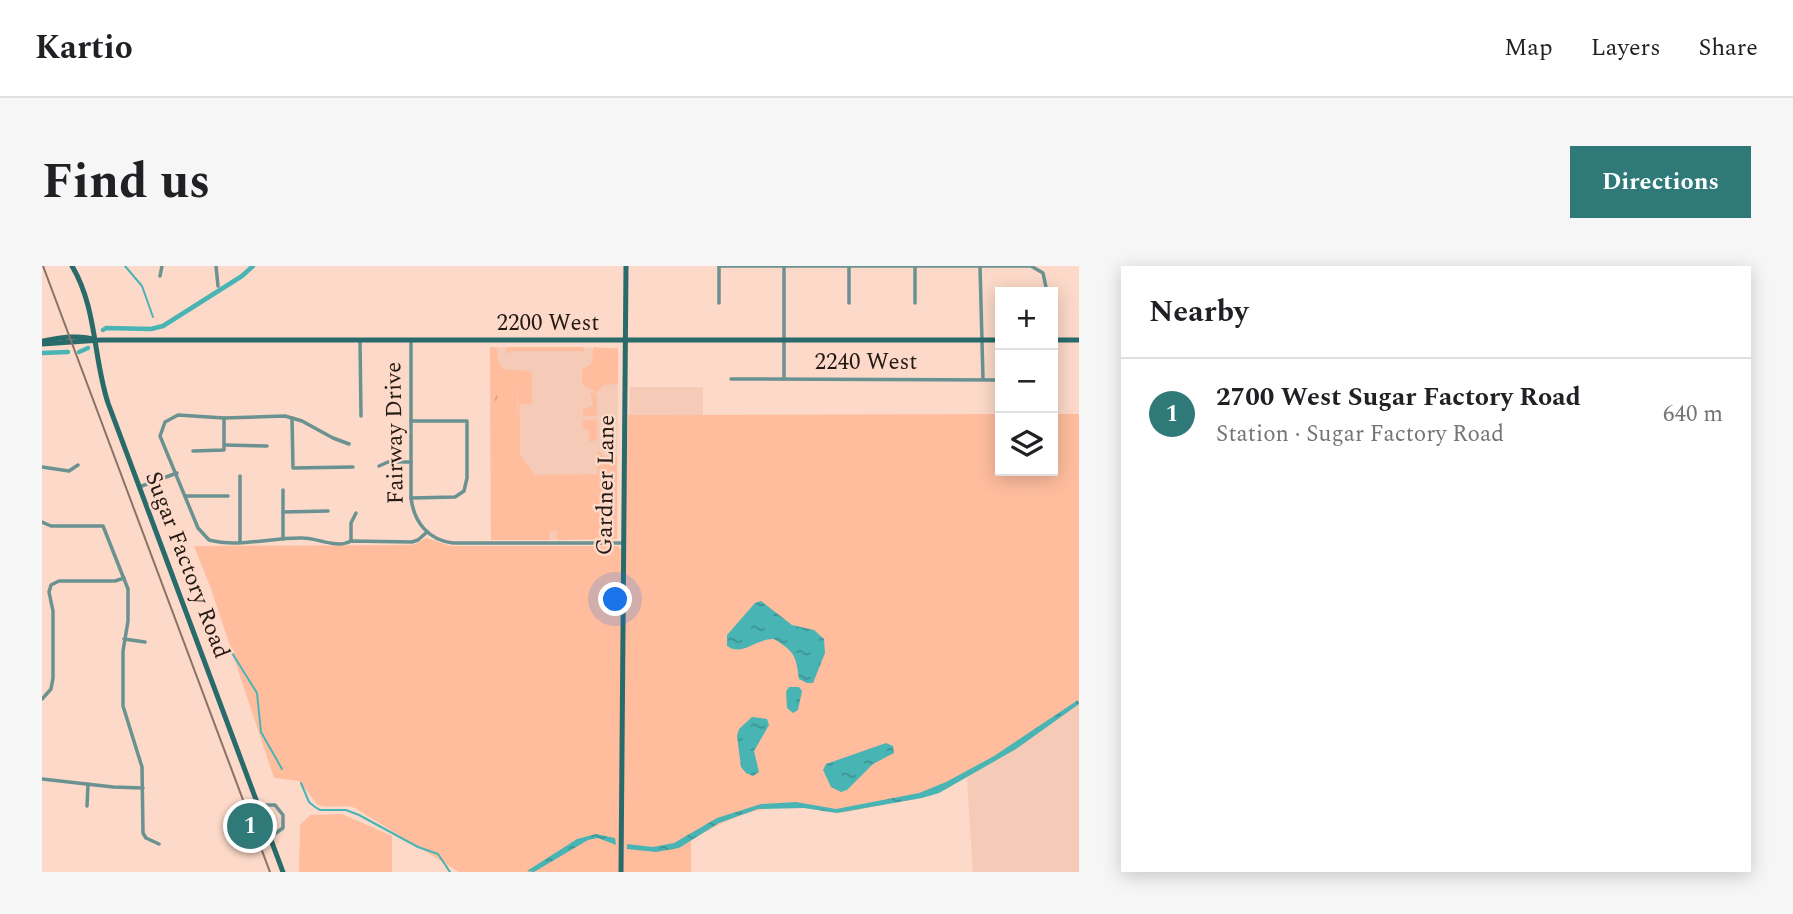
<!DOCTYPE html>
<meta charset="utf-8">
<style>
:root{--surface:#fff;--page:#f6f6f6;--text:#202124;--muted:#757577;--line:#e0e0e0;--accent:#2f7979}
body{margin:0;font-family:Spectral,serif;background:var(--page);color:var(--text)}
.controls{position:absolute;right:21px;top:21px;display:grid;overflow:hidden;border-radius:0px;box-shadow:0 4px 18px #0003}
.controls button{width:63px;height:63px;display:grid;place-items:center;padding:0;border:0;border-bottom:2px solid var(--line);background:var(--surface);color:var(--text);font:35px sans-serif}
.you{position:absolute;left:574px;top:334px;width:24px;height:24px;margin:-18px;border:5px solid #fff;border-radius:50%;background:#1a73e8;box-shadow:0 0 0 10px #1a73e833}
.badge{display:grid;place-items:center;width:46px;height:46px;border-radius:50%;background:var(--accent);color:#fff;font-size:23px;font-weight:700}
.pin{position:absolute;translate:-50% -50%;border:4px solid #fff;box-shadow:0 2px 7px #0006}
.list{margin:0;padding:0;list-style:none}
h2{display:flex;justify-content:space-between;align-items:center;height:91px;margin:0;padding:0 28px;font-size:30px}
h2 small{font-size:23px;font-weight:400;color:var(--muted)}
.list li{display:grid;grid-template-columns:46px 1fr auto;gap:21px;align-items:center;box-sizing:border-box;height:112px;padding:0 28px;border-top:2px solid var(--line)}
.list b{display:block;font-size:26px;white-space:nowrap}
.list p{margin:0;font-size:23px;white-space:nowrap;color:var(--muted)}
.list em{font-size:23px;font-style:normal;color:var(--muted)}
.icon{flex:none;width:38px;height:38px;fill:none;stroke:currentColor;stroke-width:2;stroke-linecap:round;stroke-linejoin:round}
.map{position:relative;flex:none;width:1037px;height:606px;overflow:hidden;border-radius:0px}
header{display:flex;align-items:center;gap:42px;box-sizing:border-box;height:98px;padding:0 35px;background:var(--surface);border-bottom:2px solid var(--line)}
header strong{font-size:33px}
nav{display:flex;gap:38px;margin-inline-start:auto;font-size:24px}
.intro{display:flex;align-items:center;justify-content:space-between;box-sizing:border-box;height:168px;padding:0 42px}
h1{margin:0;font-size:49px}
.button{padding:18px 32px;border-radius:0px;background:var(--accent);color:#fff;font-size:24px;font-weight:700}
main{display:flex;gap:42px;padding:0 42px}
aside{flex:1;background:var(--surface);border-radius:0px;box-shadow:0 4px 18px #0003}
.map>svg:first-child{display:block}
.built{fill:#f5cab7}
.grass{fill:#ffbd9e}
.park{fill:url(#park-tufts)}
.water{fill:url(#water-ripples)}
.lines{fill:none;stroke-linecap:round;stroke-linejoin:round}
.stream{stroke:#48b4b4;stroke-width:2}
.canal{stroke:#48b4b4;stroke-width:4.5}
.street{stroke:#6a9291;stroke-width:3.5}
.secondary{stroke:#296b6b;stroke-width:5}
.tram{stroke:#897267;stroke-width:2}
.labels{text-anchor:middle;dominant-baseline:central;stroke-width:5;stroke-linejoin:round;paint-order:stroke}
.street-label{font-size:23px;fill:#251913;stroke:#fcd9c8}
</style>
<header>
<strong>Kartio</strong>
<nav><a>Map</a><a>Layers</a><a>Share</a></nav>
</header>
<div class="intro"><h1>Find us</h1><a class="button">Directions</a></div>
<main>
<div class="map">
<svg width="1037" height="606" viewBox="0 0 1037 606">
<defs>
<pattern id="park-tufts" width="24" height="20" patternUnits="userSpaceOnUse" patternTransform="scale(1.75)"><rect width="24" height="20" fill="#ffbd9e"/><path d="M3 7l-1-3M5 7V3M7 7l1-3M15 17l-1-3M17 17v-4M19 17l1-3" fill="none" stroke="#daa287"/></pattern>
<pattern id="water-ripples" width="26" height="14" patternUnits="userSpaceOnUse" patternTransform="scale(1.75)"><rect width="26" height="14" fill="#48b4b4"/><path d="M2 4q2-2 4 0t4 0M15 11q2-2 4 0t4 0" fill="none" stroke="#3c9291"/></pattern>
</defs>
<rect width="100%" height="100%" fill="#fcd9c8"/>
<g class="built">
<polygon points="448,81 576,82 575,273 449,274"/>
<polygon points="588,121 661,121 661,149 587,149"/>
<polygon points="1037,436 1037,606 931,606 925,512"/>
</g>
<g class="grass">
<polygon points="448,81 455,82 456,95 462,103 486,105 490,108 490,138 478,138 478,147 476,145 475,109 475,145 478,148 478,188 493,209 555,208 555,184 563,191 575,192 575,273 515,274 515,265 508,265 507,274 449,274"/>
<polygon points="467,81 539,81 543,82 540,89 541,85 469,85 465,88 463,82"/>
<polygon points="552,81 576,83 576,118 562,119 555,127 540,118 540,104 549,98"/>
<polygon points="548,125 555,129 555,150 541,150 541,141 544,143 551,139"/>
<path d="M 958,148 L 958,205 L 1011,205 L 1011,148 L 1037,148 L 1037,438 L 974,483 L 897,527 L 805,546 C 790,548 777,543 762,542 C 716,537 688,552 649,574 L 649,606 L 417,606 L 313,542 C 301,538 288,543 276,539 L 257,515 L 232,512 L 169,323 L 152,280 L 367,279 L 374,278 L 384,272 L 409,280 L 577,280 L 577,282 L 582,283 L 586,149 Z"/>
<polygon points="555,153 555,174 547,176 547,165 541,161 541,154"/>
<polygon points="300,548 350,570 350,606 257,606 258,559 268,549"/>
</g>
<rect class="park" x="451" y="126" width="10" height="20"/>
<g class="water">
<path d="M 719,335 L 750,359 L 772,364 L 782,373 L 783,387 L 771,417 L 765,417 L 757,413 C 754,390 753,386 732,373 C 715,372 700,391 685,380 L 685,369 L 713,337 Z"/>
<polygon points="747,421 757,421 760,425 756,444 751,447 745,442 744,426"/>
<polygon points="1036,434 1037,438 974,483 897,527 880,532 795,547 762,542 716,543 677,557 637,582 614,586 585,583 585,578 611,581 632,577 675,552 719,538 754,536 794,543 877,527 904,516 952,490"/>
<polygon points="710,451 725,453 727,459 712,485 717,506 711,510 704,507 699,501 695,470 697,463"/>
<polygon points="844,477 851,480 852,487 831,498 805,524 799,526 789,521 781,504 784,498"/>
<polygon points="554,568 573,572 574,579 556,572 546,574 492,606 485,605 535,573"/>
</g>
<g class="lines">
<g class="stream">
<polyline points="83,0 100,20 111,51"/>
<polyline points="190,387 215,427 219,466 240,503"/>
<polyline points="259,517 267,536 273,541 278,544 304,544 317,549 376,581 396,588 408,606"/>
</g>
<g class="canal">
<polyline points="61,64 64,62 109,63 121,60 200,10 211,0"/>
<polyline points="37,86 46,82"/>
<polyline points="0,87 26,86"/>
</g>
<g class="street">
<polyline points="174,0 176,20"/>
<polyline points="677,0 989,0 1001,7 1005,26"/>
<polyline points="742,0 742,113"/>
<polyline points="807,0 807,37"/>
<polyline points="873,0 873,37"/>
<polyline points="938,0 941,113"/>
<polyline points="118,10 120,0"/>
<polyline points="677,37 677,0"/>
<polyline points="318,74 319,150"/>
<path d="M 369,74 L 369,232 C 372,256 386,274 411,277 L 581,277"/>
<polyline points="689,113 958,114"/>
<polyline points="1011,114 1012,114"/>
<polyline points="250,152 251,202 311,201"/>
<path d="M 307,178 L 291,172 L 260,155 L 243,150 L 182,152 L 136,149 L 123,156 L 118,170 L 156,262 L 167,274 C 198,282 230,271 261,272 C 276,272 295,283 309,275 L 370,276 L 376,274 L 385,266"/>
<polyline points="182,179 225,180"/>
<polyline points="151,185 182,184 182,152"/>
<polyline points="337,200 346,196 369,196"/>
<polyline points="0,201 27,205 36,199"/>
<polyline points="198,210 198,276"/>
<polyline points="97,221 135,207"/>
<polyline points="241,224 241,273"/>
<polyline points="144,230 186,230"/>
<polyline points="369,232 413,231 422,225 425,212 425,155 369,155"/>
<polyline points="241,246 286,245"/>
<polyline points="0,256 9,260 61,260 86,323 86,355 81,385 81,440 100,501 101,567 104,572 117,578"/>
<polyline points="309,275 309,257 314,247"/>
<polyline points="82,373 103,376"/>
<polyline points="0,433 9,423 11,412 11,345 7,326 9,319 17,315 73,315 82,312"/>
<polyline points="0,513 71,521 101,522"/>
<polyline points="45,540 46,518"/>
<polyline points="217,542 225,539 233,539 241,549 241,562 228,571"/>
</g>
<g class="secondary">
<path d="M 30,0 C 55,42 51,91 66,137 L 241,606"/>
<polyline points="1011,74 1037,74"/>
<path d="M 1,75 C 17,72 38,68 53,74"/>
<polyline points="0,78 59,74 958,74"/>
<polyline points="579,606 584,0"/>
</g>
<polyline class="tram" points="1,0 228,606"/>
</g>
<g class="labels">
<g class="street-label">
<text x="506" y="57">2200 West</text>
<text x="824" y="96">2240 West</text>
<text transform="translate(353 167) rotate(-91)">Fairway Drive</text>
<text transform="translate(564 219) rotate(-89)">Gardner Lane</text>
<text transform="translate(145 299) rotate(69)">Sugar Factory Road</text>
</g>
</g>
</svg>
<div class="controls">
<button>+</button>
<button>−</button>
<button><svg class="icon" aria-label="layers" viewBox="0 0 24 24"><path d="M12 4l9 5-9 5-9-5zM3 14l9 5 9-5"/></svg></button>
</div>
<div class="you"></div>
<div class="pin badge" style="left:208px;top:560px">1</div>
</div>
<aside>
<h2>Nearby<small></small></h2>
<ul class="list">
<li><span class="badge">1</span><div><b>2700 West Sugar Factory Road</b><p>Station · Sugar Factory Road</p></div><em>640 m</em></li>
</ul>
</aside>
</main>
